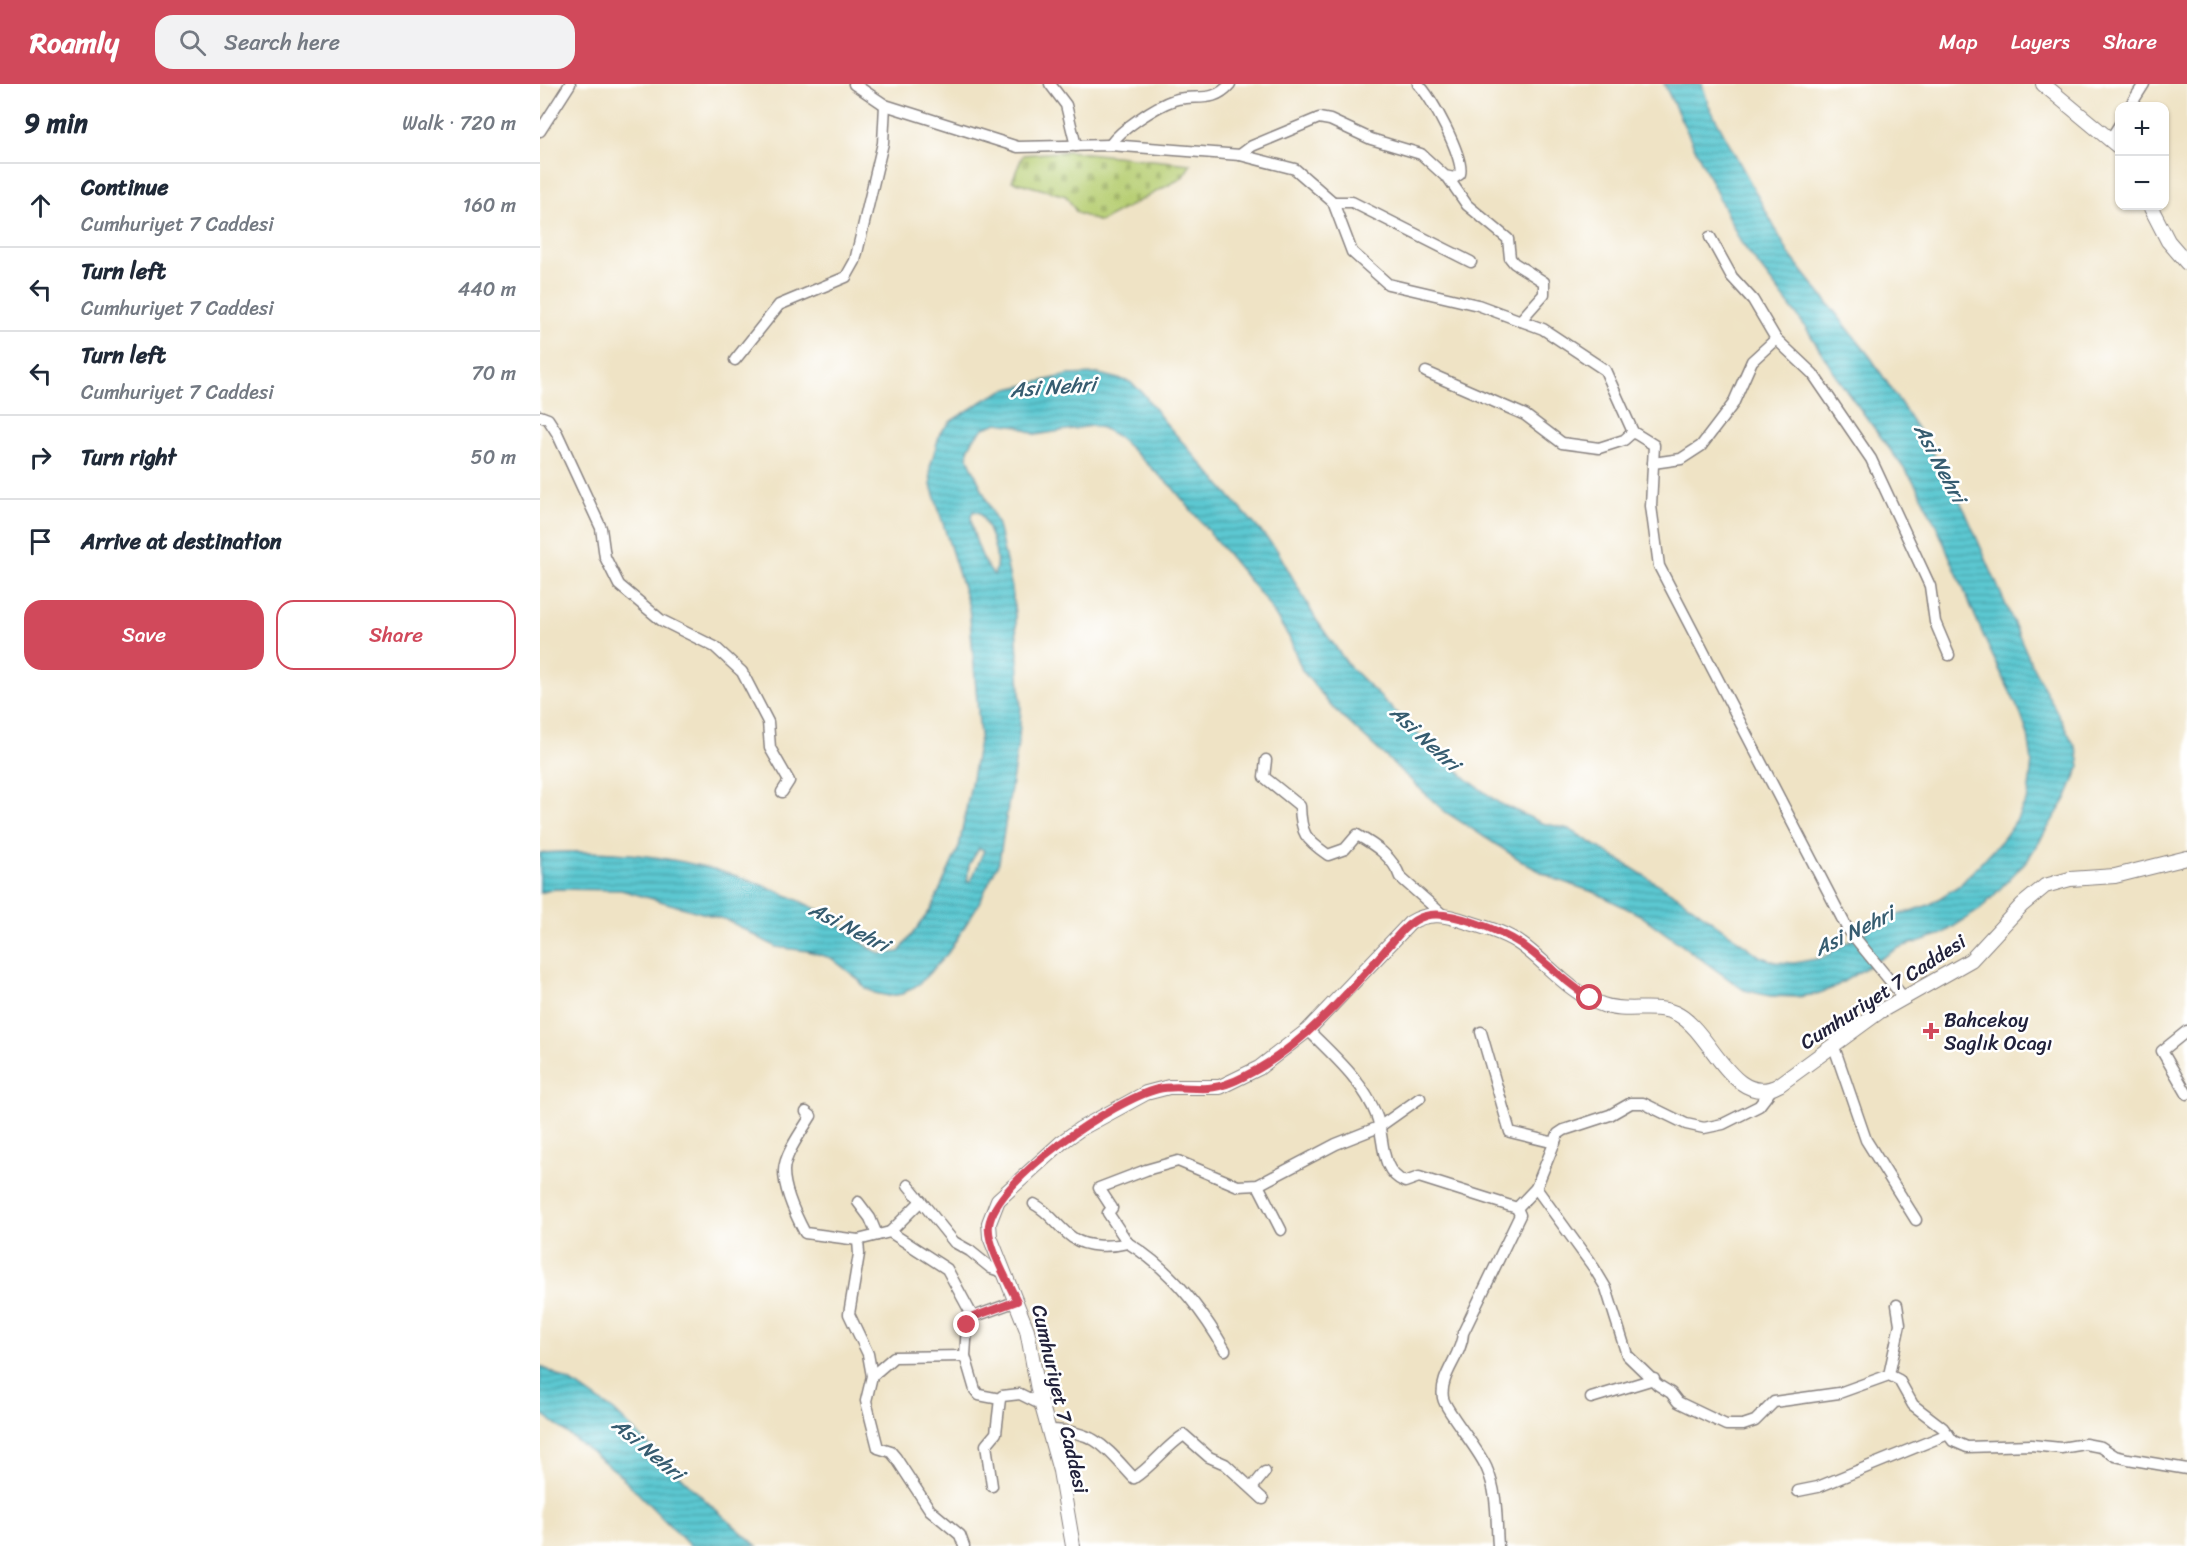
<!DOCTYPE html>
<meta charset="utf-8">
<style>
:root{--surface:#fff;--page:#f2f2f3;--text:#1f2937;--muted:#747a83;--line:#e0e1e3;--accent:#d1495b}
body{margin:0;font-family:Sriracha,sans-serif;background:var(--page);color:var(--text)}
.controls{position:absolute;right:18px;top:18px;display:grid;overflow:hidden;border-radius:12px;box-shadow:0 2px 4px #0004}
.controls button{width:54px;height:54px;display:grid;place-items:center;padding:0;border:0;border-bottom:2px solid var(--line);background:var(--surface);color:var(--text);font:30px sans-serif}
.stop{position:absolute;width:18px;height:18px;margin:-14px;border:4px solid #d1495b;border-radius:50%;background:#fff}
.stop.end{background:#d1495b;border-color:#fff;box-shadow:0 2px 6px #0008}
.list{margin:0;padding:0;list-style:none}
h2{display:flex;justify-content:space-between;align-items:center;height:78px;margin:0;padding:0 24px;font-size:26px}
h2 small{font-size:20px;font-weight:400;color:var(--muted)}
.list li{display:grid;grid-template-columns:39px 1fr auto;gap:18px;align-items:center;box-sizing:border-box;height:84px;padding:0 24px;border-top:2px solid var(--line)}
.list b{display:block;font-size:22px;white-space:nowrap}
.list p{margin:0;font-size:20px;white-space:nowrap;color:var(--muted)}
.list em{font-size:20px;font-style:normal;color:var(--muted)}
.actions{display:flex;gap:12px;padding:18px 24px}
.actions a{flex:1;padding:14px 0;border:2px solid var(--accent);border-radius:18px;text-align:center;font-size:21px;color:var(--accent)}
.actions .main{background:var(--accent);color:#fff}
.icon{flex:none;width:33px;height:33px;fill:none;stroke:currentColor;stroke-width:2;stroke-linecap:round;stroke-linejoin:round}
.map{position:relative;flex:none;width:1647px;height:1462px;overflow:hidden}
header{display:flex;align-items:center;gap:36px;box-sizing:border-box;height:84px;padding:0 30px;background:var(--accent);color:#fff}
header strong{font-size:28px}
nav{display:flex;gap:33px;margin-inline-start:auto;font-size:21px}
.search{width:420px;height:54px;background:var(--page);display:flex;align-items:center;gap:15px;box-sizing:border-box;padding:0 21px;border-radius:18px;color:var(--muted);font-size:22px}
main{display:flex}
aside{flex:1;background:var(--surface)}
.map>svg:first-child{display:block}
.cemetery{fill:url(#cemetery-stones);stroke:#6d7858;stroke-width:1.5}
.water{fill:url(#water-rules);stroke:#3f7586;stroke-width:1.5;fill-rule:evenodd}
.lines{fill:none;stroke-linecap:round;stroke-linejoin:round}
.minor-casing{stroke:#888280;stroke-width:13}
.major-casing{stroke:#888280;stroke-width:16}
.minor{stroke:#fff;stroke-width:10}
.major{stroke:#fff;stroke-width:14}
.route{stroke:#d1495b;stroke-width:8}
.poi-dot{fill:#d1495b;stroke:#fff;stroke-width:2}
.labels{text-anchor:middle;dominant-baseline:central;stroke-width:5;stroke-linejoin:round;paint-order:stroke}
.street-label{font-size:20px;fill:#22223b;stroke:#fff}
.poi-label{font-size:20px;fill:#22223b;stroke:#fff;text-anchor:start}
.water-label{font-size:21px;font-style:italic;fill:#365c70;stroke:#fff}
</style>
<header>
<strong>Roamly</strong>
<div class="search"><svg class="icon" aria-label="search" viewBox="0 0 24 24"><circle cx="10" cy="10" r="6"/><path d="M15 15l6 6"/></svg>Search here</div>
<nav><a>Map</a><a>Layers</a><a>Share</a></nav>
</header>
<main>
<aside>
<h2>9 min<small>Walk · 720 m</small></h2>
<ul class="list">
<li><svg class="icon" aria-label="ahead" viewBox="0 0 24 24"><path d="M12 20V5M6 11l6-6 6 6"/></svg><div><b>Continue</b><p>Cumhuriyet 7 Caddesi</p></div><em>160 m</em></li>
<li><svg class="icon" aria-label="left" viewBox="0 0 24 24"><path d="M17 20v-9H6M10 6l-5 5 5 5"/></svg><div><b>Turn left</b><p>Cumhuriyet 7 Caddesi</p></div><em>440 m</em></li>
<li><svg class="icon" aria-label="left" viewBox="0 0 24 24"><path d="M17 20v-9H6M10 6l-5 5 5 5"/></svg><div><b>Turn left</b><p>Cumhuriyet 7 Caddesi</p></div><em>70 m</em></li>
<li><svg class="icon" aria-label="right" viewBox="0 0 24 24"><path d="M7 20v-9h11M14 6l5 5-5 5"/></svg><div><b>Turn right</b></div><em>50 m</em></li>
<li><svg class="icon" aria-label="arrive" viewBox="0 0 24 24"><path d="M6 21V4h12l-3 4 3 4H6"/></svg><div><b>Arrive at destination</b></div></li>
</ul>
<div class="actions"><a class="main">Save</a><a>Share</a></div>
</aside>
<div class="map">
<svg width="1647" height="1462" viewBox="0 0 1647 1462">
<defs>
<pattern id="cemetery-stones" width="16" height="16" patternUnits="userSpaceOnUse" patternTransform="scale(1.5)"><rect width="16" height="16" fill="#b8cf74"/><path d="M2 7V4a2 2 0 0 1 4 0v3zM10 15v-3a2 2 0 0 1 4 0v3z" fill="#9eb165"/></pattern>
<pattern id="water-rules" width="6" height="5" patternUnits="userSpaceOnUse" patternTransform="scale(1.5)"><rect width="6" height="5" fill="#5cc8d1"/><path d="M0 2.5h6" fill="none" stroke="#4ca2ab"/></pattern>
</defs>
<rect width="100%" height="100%" fill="#fff"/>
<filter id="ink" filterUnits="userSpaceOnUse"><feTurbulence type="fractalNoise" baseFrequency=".0167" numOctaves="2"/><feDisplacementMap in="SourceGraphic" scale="12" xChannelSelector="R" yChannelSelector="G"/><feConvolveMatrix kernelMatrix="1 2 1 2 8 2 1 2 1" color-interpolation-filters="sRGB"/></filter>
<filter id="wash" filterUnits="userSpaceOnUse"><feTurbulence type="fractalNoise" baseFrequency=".008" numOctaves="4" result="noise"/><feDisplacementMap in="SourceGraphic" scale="24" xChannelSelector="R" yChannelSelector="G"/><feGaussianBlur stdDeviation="1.35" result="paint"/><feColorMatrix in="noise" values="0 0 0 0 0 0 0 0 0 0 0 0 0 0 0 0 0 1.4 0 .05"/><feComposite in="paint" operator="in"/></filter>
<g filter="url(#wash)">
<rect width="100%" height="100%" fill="#efe3c5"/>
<polygon class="cemetery" points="528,67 651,80 642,94 560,138 537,129 526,112 472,97 483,71"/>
<g class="water">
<path d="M 1124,0 L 1162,0 L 1169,22 L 1249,170 L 1331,274 L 1401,381 L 1425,427 L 1492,581 L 1537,666 L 1540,682 L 1526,715 L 1488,775 L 1441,825 L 1402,850 L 1358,864 L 1293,904 L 1277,910 L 1258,913 L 1230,912 L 1204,906 L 1100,831 L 1056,809 L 1015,795 L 988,781 L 904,727 L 790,621 L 762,586 L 749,553 L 726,517 L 633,404 L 578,353 L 562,344 L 551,342 L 496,351 L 478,342 L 458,339 L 444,344 L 434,354 L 428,366 L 428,374 L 458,441 L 472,504 L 476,539 L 481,624 L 479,654 L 459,778 L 438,821 L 408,869 L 379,900 L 362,910 L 349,912 L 335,909 L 325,904 L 318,895 L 291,874 L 268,867 L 236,863 L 187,836 L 81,806 L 14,805 L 0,809 L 0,769 C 101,763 188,780 278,826 C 301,837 318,860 341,870 L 359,868 L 391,825 L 419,763 L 440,652 L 429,523 L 391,401 L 390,383 L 400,349 L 411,337 L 446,315 L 464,306 L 528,291 L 559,290 L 590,298 L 602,308 L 623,336 L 737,466 L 777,537 L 809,582 L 882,654 L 927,695 L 959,719 L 1002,739 L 1029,745 L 1139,813 L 1221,873 L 1236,878 L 1254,879 L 1282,874 L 1346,835 L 1389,821 L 1420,801 L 1463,755 L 1477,735 L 1488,713 L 1492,678 L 1488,651 L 1481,631 L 1447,560 L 1396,441 L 1374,398 L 1298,295 L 1265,242 L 1200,157 ZM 433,427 L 440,429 C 449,444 462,474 454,491 C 444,482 426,438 433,427 ZM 439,764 L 444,766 L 431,797 L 427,798 L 429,781 Z"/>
<polygon points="0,1282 38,1302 74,1327 165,1416 217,1462 150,1462 78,1389 0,1328"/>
</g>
</g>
<g filter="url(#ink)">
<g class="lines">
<g class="minor-casing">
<g id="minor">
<polyline points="314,0 345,21 478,63 570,61 700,71 755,85 793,118 812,168 848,200 938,221 1003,245 1065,286 1093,348 1114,361 1111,422 1119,482 1307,844 1364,914"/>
<polyline points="510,0 526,21 536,62"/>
<polyline points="1590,22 1604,0"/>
<polyline points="0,47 30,0"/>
<polyline points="1570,56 1580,40"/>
<path d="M 570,61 C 581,45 616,22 634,16 C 656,10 673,20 690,0"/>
<path d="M 700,71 L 712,62 L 779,34 L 790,36 L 831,55 L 881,70 L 905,92 L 914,94 L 920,90 C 925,75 891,11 878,0"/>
<polyline points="909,95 927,121 968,155 970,174 974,179 1004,198 1004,210 980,237"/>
<polyline points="793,118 812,118 931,178"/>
<polyline points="1170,153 1192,193 1213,216 1236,255 1273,290 1331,375 1390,502 1395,538 1409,571"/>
<polyline points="195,276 239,221 306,193 315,177 343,59 345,21"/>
<polyline points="886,288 985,331 1022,359 1059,364 1084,356 1093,348"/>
<polyline points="0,332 8,335 17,349 61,444 65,473 79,501 121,536 175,563 202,588 228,638 230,664 249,697 242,708"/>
<polyline points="1113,379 1141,375 1161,362 1193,320 1212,277 1236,255"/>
<path d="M 726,676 L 724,693 L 760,722 C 761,750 765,755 788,771 L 805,765 L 817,751 C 835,761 853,773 860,793 L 903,831"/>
<path d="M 768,946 C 794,972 824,998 837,1033 C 845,1055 839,1087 865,1098 L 879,1093 L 977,1124"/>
<polyline points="1647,947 1622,967 1647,1010"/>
<polyline points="941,948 970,1048 1015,1059"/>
<polyline points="1293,960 1326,1056 1376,1136"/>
<path d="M 266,1028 L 271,1032 C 263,1045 244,1071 244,1087 C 244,1107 256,1132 265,1149 L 318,1156 L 350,1148 L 407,1185 L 433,1233 L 477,1217"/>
<polyline points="368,1101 414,1158 430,1167 451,1184 463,1188"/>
<polyline points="718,1101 741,1146"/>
<polyline points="996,1104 1054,1184 1066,1204 1087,1271 1118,1301 1131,1309 1138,1318 1186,1341 1203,1341 1215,1337 1234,1318 1299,1309 1349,1291 1359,1296 1373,1321 1403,1344 1413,1357 1427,1363 1491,1361 1521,1364 1545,1360 1561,1363 1575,1372 1588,1375 1647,1385"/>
<polyline points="318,1118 330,1134 337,1151"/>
<path d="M 494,1120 C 510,1128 518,1144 533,1154 C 547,1164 572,1163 588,1159 C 629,1184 661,1224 685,1266"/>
<polyline points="350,1148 381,1117"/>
<polyline points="318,1156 319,1170 309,1230 328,1270 332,1292 326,1317 338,1364 351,1368 356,1374 390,1426 420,1451 424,1462"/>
<polyline points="588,1159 568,1129 572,1124 559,1104 606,1086 638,1077 698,1102 718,1101 796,1060 839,1043 880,1014"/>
<polyline points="433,1233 433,1239 427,1241 425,1272 435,1306 439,1311 460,1315"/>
<polyline points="1349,1291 1360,1240 1357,1221"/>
<polyline points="332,1292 354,1273 425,1272"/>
<polyline points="1051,1314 1114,1295"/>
<path d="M 510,1346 C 556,1347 565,1363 594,1394 C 613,1382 625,1363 644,1351 L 669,1373 L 685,1380 L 723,1415"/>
<polyline points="452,1402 446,1361 456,1349 460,1315 462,1312 480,1310 502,1321"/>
<polyline points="712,1404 725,1388"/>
<polyline points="1258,1407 1278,1403 1408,1350"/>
<path d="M 958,1462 C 956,1435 958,1410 947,1385 C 941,1368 905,1326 903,1314 C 899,1291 922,1272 923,1249 L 980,1131 L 977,1124 L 996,1104 L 1018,1050 L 1024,1046 L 1070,1031 L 1091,1019 L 1103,1019 L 1146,1040 L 1164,1044 L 1183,1040 L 1219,1022 L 1232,1005"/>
</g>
</g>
<g class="major-casing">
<g id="major">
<polyline points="1503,0 1580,64"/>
<polyline points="1610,122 1628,157 1647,179"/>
<path d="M 533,1462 L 520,1387 L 499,1311 L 487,1246 L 450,1153 L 449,1139 L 458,1116 L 522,1058 L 540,1045 L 606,1009 L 629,1003 L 680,1003 L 719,984 L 768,946 L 870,839 C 889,827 907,831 927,838 C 946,844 966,849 982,861 C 1008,880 1031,910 1063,921 C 1087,930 1117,918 1139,931 C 1172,950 1194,1026 1239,1001 L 1339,928 L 1431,876 L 1482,821 L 1505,802 L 1530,795 L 1575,792 L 1647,774"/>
</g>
</g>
<use href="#minor" class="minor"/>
<use href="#major" class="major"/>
</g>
</g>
<g class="lines" filter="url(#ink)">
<path class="route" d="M 427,1241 L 433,1239 L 433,1233 L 477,1217 C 469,1200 446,1159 449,1141 C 456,1095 574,1016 618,1005 C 634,1001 651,1005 668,1004 C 686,1003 703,993 718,985 C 775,952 819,895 862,847 C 869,840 876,834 885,832 C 909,825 961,847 981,860 C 1005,877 1025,898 1050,914"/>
</g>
<path class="poi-dot" d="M1388 938h6v6h6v6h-6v6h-6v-6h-6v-6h6z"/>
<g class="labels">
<g class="street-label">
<text transform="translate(1343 908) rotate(-33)">Cumhuriyet 7 Caddesi</text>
<text transform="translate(520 1315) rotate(77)">Cumhuriyet 7 Caddesi</text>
</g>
<g class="poi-label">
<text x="1404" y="936">Bahcekoy<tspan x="1404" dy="23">Saglık Ocagı</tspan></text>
</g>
<g class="water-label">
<text transform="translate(513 303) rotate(-4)">Asi Nehri</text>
<text transform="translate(1400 379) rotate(62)">Asi Nehri</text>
<text transform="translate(885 654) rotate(43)">Asi Nehri</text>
<text transform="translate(309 843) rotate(27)">Asi Nehri</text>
<text transform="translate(1314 847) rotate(-26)">Asi Nehri</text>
<text transform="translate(108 1365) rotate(40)">Asi Nehri</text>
</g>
</g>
</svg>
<div class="controls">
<button>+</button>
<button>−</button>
</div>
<div class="stop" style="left:1050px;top:914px"></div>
<div class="stop end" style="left:427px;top:1241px"></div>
</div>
</main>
